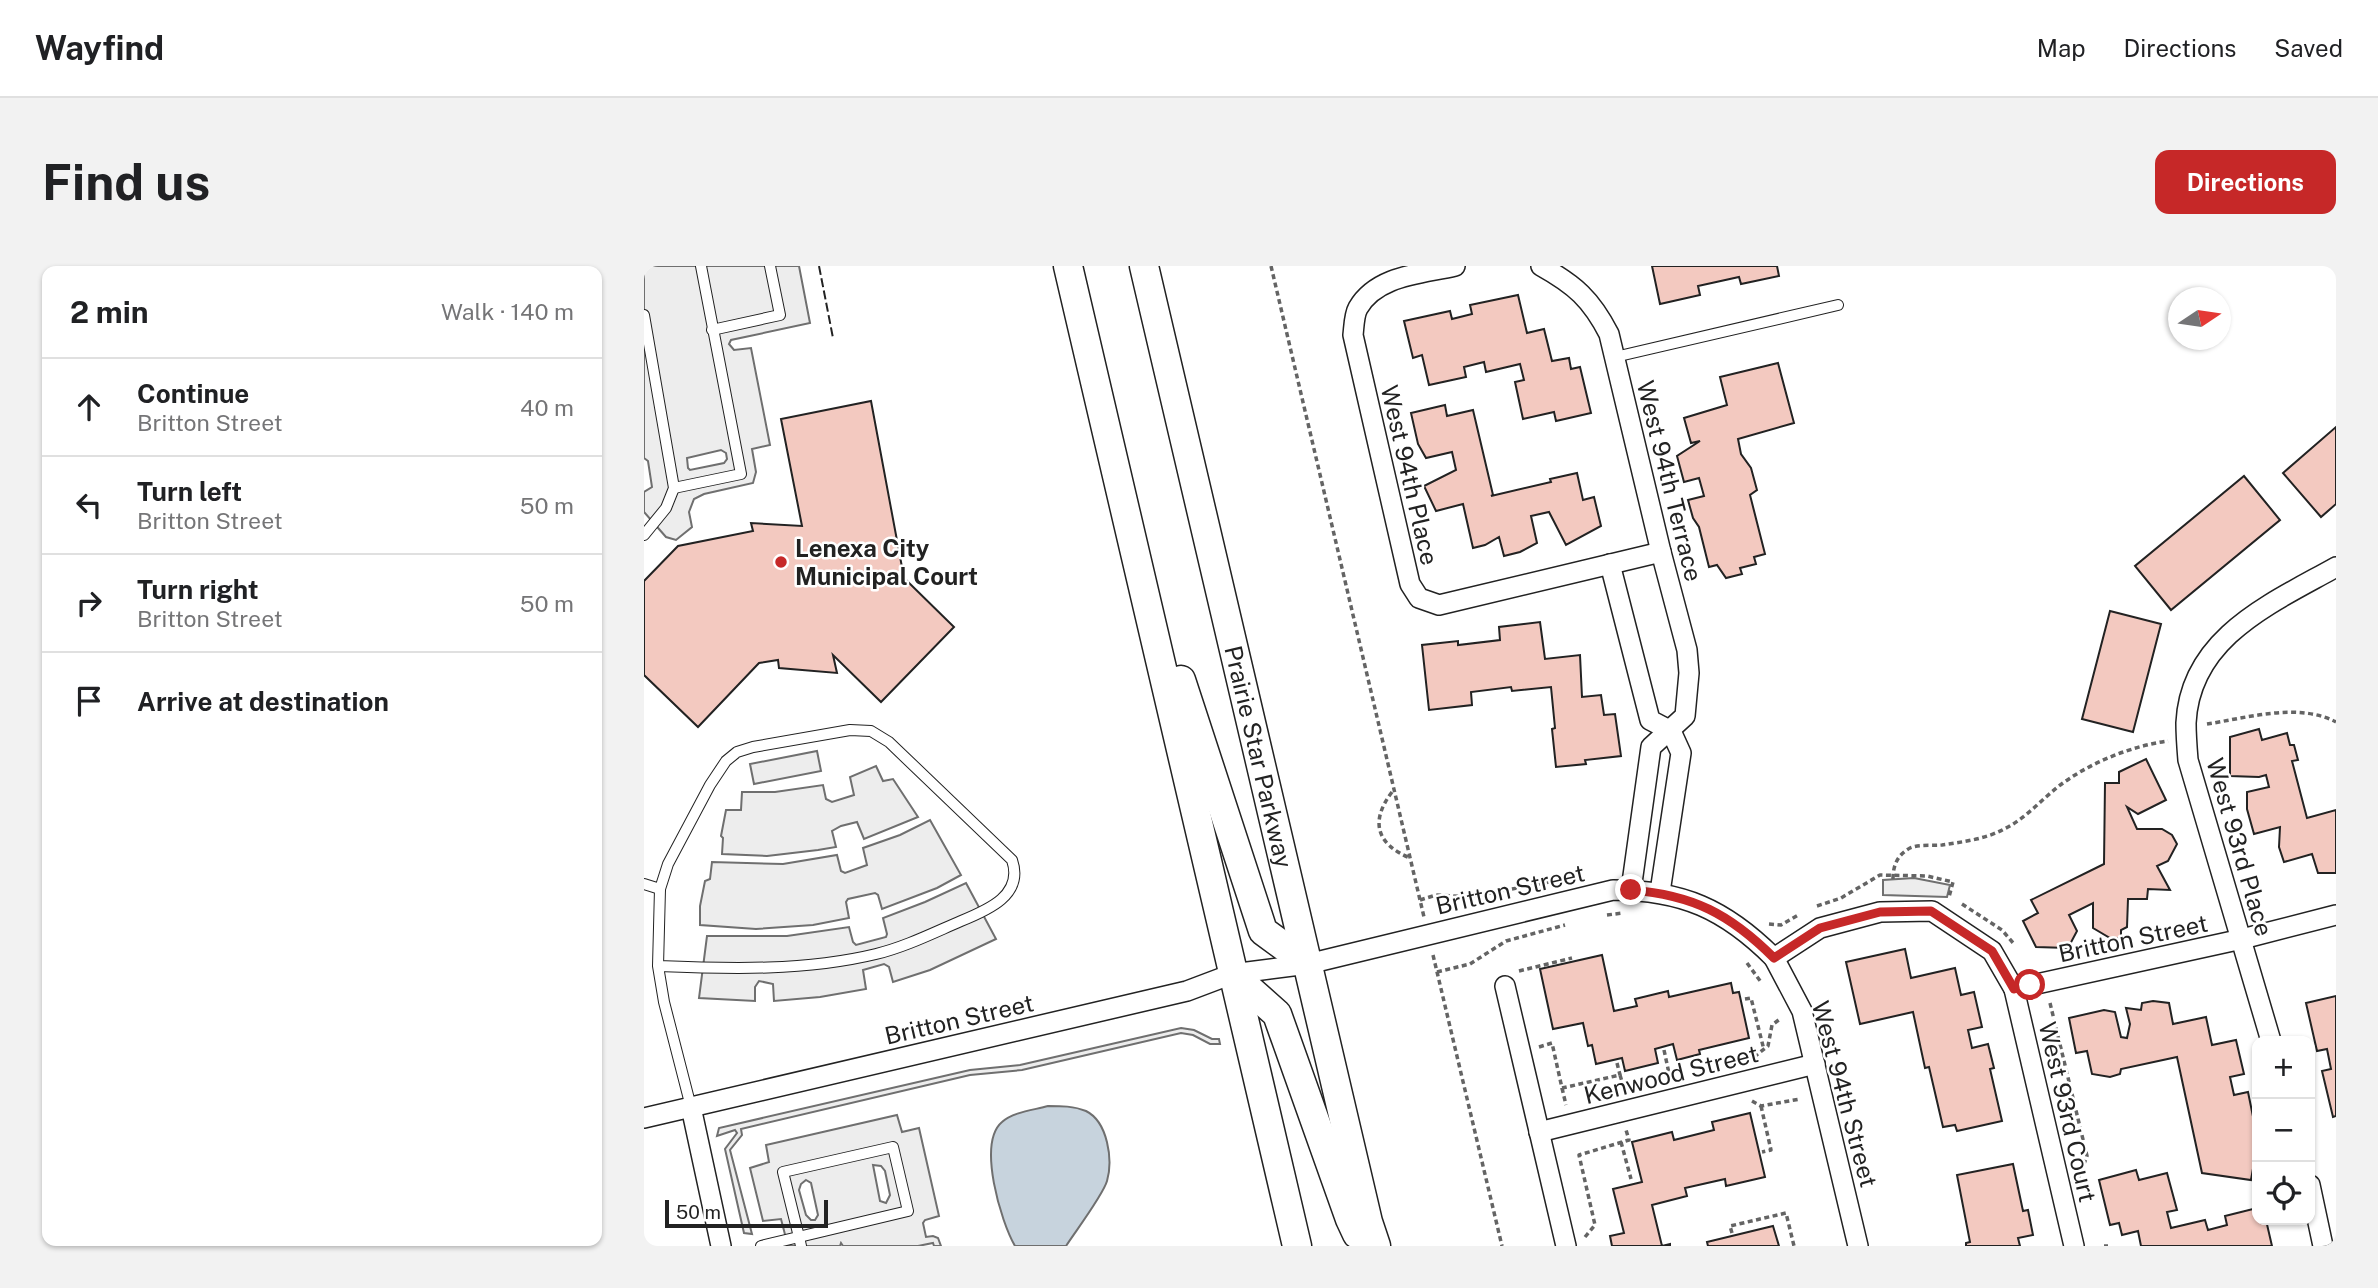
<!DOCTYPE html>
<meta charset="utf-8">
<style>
:root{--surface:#fff;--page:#f2f2f2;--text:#202124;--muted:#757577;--line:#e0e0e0;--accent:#c62828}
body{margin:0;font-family:"Public Sans",sans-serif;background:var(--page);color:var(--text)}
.controls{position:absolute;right:21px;bottom:21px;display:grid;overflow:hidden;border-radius:14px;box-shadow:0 2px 5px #0004}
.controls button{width:63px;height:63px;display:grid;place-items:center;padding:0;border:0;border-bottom:2px solid var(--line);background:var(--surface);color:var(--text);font:35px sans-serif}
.compass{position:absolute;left:1524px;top:21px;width:63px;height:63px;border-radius:50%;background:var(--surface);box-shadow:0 2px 5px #0004;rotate:77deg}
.scale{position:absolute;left:21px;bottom:18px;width:163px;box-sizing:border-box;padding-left:7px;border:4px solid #222;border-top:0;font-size:19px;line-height:24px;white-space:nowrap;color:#222;-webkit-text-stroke:5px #fff;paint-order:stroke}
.stop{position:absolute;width:21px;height:21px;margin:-16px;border:5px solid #c62828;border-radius:50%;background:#fff}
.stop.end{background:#c62828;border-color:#fff;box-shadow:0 2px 7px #0008}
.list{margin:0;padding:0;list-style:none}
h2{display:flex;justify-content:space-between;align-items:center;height:91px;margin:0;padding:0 28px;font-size:30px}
h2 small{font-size:23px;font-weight:400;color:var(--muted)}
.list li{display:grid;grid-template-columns:46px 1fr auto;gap:21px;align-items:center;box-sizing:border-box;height:98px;padding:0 28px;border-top:2px solid var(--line)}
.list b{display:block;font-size:26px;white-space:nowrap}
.list p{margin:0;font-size:23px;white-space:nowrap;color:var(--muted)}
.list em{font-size:23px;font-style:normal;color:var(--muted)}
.icon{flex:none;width:38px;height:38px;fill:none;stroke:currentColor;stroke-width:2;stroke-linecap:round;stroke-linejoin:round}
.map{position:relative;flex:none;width:1692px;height:980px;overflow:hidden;border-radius:14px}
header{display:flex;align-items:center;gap:42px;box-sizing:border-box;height:98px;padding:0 35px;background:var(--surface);border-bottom:2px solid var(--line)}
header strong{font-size:33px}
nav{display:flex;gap:38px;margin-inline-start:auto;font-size:24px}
.intro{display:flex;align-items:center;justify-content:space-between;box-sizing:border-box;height:168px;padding:0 42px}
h1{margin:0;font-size:49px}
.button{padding:18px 32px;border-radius:14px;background:var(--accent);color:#fff;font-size:24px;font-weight:700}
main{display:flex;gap:42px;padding:0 42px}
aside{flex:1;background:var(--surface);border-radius:14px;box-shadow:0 2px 5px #0004}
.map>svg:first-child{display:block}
.parking{fill:#ededed;stroke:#6f6f6f;stroke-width:2;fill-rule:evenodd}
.water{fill:#c7d3dd;stroke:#6f6f6f;stroke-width:2}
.building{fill:#f3c9c0;stroke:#222;stroke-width:2}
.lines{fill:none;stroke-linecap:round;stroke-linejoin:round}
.service-casing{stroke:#222;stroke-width:12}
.minor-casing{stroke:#222;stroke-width:22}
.secondary-casing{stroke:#222;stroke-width:31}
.path{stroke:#646464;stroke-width:3.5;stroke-dasharray:5 3.5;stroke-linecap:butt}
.service{stroke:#fff;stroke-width:10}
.minor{stroke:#fff;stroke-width:19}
.secondary{stroke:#fff;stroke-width:28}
.fence{stroke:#222;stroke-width:2;stroke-dasharray:9 3.5;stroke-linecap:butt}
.route{stroke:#c62828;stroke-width:9}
.poi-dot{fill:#c62828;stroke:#fff;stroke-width:2.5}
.labels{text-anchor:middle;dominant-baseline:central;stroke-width:5;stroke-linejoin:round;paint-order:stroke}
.street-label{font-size:24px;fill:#222;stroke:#fff}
.poi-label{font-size:24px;font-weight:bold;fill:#222;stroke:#fff;text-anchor:start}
</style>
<header>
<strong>Wayfind</strong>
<nav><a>Map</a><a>Directions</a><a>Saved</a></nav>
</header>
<div class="intro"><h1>Find us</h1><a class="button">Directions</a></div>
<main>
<aside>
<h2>2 min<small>Walk · 140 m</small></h2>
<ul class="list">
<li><svg class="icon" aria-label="ahead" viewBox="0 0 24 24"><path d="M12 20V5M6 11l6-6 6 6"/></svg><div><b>Continue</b><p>Britton Street</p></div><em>40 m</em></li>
<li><svg class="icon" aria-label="left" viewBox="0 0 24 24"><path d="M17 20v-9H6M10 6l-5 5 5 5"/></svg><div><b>Turn left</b><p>Britton Street</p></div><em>50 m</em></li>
<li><svg class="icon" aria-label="right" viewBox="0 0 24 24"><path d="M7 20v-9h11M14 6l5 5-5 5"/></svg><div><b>Turn right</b><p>Britton Street</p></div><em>50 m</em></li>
<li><svg class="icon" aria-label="arrive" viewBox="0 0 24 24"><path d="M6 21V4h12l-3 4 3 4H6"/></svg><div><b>Arrive at destination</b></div></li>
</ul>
</aside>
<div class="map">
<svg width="1692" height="980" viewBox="0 0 1692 980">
<rect width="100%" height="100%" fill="#fff"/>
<g class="parking">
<path d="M 0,0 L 155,0 L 166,57 L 87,74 L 85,78 L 90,84 L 107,82 L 126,179 L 108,183 L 112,206 L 109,217 L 60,228 L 50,233 L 45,246 L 48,261 L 32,274 L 22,271 L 0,246 L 0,226 L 8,221 L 4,195 L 0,192 ZM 77,184 L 82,187 L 83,193 L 80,197 L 46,204 L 44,202 L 43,192 Z"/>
<polygon points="173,485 177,505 110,518 106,498"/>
<polygon points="232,500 239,515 249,513 274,551 220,573 213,556 197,560 188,565 192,581 174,584 123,590 78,588 79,572 77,570 82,544 97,544 98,526 131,526 179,519 182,533 188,536 210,529 206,511"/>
<polygon points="286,554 317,609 293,622 238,643 234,629 231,627 204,633 202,636 205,652 169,659 112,663 56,659 56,640 61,615 66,613 68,596 139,598 193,589 197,605 201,607 223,599 219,582 256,569"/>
<polygon points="1270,612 1306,619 1303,631 1239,629 1239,614"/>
<polygon points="322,617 352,673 286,704 249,716 245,701 240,698 219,704 222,723 176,731 130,735 129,718 115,715 111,721 111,735 55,732 63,670 143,670 205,661 209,676 212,679 242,671 243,668 239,652 281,636"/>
<polygon points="537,762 550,764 568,773 575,773 576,778 566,778 549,769 537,767 378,804 326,809 97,863 98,869 86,884 108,968 100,967 81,883 93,867 91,864 73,870 75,862 326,804 376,799"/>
<path d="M 253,849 L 258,866 L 275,862 L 295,950 L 281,954 L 279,957 L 282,971 L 289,970 L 294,972 L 297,980 L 290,980 L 289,977 L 274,980 L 199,980 L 197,977 L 196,980 L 144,980 L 137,953 L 119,955 L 106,902 L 125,896 L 122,879 ZM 229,899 L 237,900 L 241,905 L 246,929 L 242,937 L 236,935 ZM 162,914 L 167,917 L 174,949 L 171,954 L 167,954 L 162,949 L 155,924 L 157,918 Z"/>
</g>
<path class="water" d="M 404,840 C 417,840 430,840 442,845 C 464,856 469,894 463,915 C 459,929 431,966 422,980 L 371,980 C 357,956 333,877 358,856 C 369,846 390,844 404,840 Z"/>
<g class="building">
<polygon points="1008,0 1133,0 1135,10 1097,18 1095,11 1054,20 1056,29 1016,38"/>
<polygon points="874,29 883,67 900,63 908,95 925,92 927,103 936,101 947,147 912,155 910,146 879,153 871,116 880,114 876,98 842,106 840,96 820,101 822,111 785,119 778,89 769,92 760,55 806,45 808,53 828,48 826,39"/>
<polygon points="1134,97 1150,157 1094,173 1097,188 1107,202 1113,224 1106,229 1121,288 1110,291 1112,298 1096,302 1098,308 1082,312 1073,299 1065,301 1055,261 1049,252 1044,234 1060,230 1055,212 1040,216 1033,190 1056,175 1047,177 1040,152 1083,139 1076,111"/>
<polygon points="227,135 260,312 310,361 237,436 189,389 193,407 135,402 134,394 115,397 54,461 0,409 0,315 34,280 109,265 107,257 158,260 137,153"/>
<polygon points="801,139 803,150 829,144 849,229 847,230 907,216 906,213 933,207 939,234 950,231 957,260 922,279 905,246 887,250 893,277 876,286 860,290 855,271 841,279 829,282 819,238 792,245 780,220 812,204 808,186 782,192 774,178 767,147"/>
<polygon points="1692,161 1692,238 1677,251 1639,207"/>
<polygon points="1600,210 1636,254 1527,344 1491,300"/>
<polygon points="1466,345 1517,358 1489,466 1438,453"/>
<polygon points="896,356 901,393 936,389 938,431 957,429 960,449 971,448 977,490 941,494 942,498 912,501 908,463 911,462 907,421 868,425 867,421 827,426 828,439 785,444 778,379 814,375 814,379 856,374 855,361"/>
<polygon points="1615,463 1618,474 1643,467 1646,479 1650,479 1654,494 1648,495 1663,552 1692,544 1692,607 1674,607 1668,588 1640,596 1635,581 1636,561 1610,568 1603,543 1603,526 1625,521 1622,509 1615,511 1586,510 1586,471"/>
<polygon points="1502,493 1522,534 1494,548 1483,541 1493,563 1518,563 1528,569 1533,578 1524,595 1513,600 1526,624 1504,623 1503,633 1484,633 1483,661 1477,664 1477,672 1466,672 1449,662 1449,637 1425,649 1433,665 1424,682 1392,681 1379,655 1394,647 1387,634 1460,598 1461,517 1475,517 1475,506"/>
<polygon points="1261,683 1267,712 1311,702 1317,729 1330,726 1338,761 1324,764 1328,782 1344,778 1350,802 1346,803 1358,855 1313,865 1311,859 1299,861 1285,801 1281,802 1269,746 1216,758 1202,696"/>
<polygon points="958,689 970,745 993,740 991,733 1024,725 1025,731 1087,717 1089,727 1095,726 1105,772 1055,784 1056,788 1033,794 1029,778 1011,783 1014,797 981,805 978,792 952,798 948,779 944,780 939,757 909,763 896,703"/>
<polygon points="1692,730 1692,850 1689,851 1678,805 1687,803 1683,783 1673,785 1662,737"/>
<polygon points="1509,735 1525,737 1529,758 1562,751 1568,779 1592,774 1600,808 1586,811 1590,829 1604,826 1613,870 1613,896 1610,897 1607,914 1558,907 1533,791 1477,803 1476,808 1466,811 1448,808 1443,785 1432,787 1425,752 1460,744 1471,746 1477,771 1483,772 1486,758 1482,742 1497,744 1498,737"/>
<polygon points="1106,847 1121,911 1082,920 1081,913 1041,922 1043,930 1008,939 1018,980 1026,978 1026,980 968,980 966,970 980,967 969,923 998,916 988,876 1028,866 1030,874 1070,864 1068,856"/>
<polygon points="1369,898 1379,945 1384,944 1389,969 1374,972 1376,980 1322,980 1322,977 1326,976 1313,909"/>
<polygon points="1492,904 1495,914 1523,907 1533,944 1523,946 1527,962 1561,954 1564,964 1583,959 1581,950 1613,942 1613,954 1622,954 1628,980 1497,980 1494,965 1478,969 1475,957 1466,959 1455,914"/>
<polygon points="1129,960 1135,980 1064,980 1063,976"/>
</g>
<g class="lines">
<g class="service-casing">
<g id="service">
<polyline points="0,49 30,222 22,242 0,269"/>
<polyline points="68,64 136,49 126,0"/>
<polyline points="971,91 1194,39"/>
<polyline points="30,222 97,208 57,0"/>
<polyline points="0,618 16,623"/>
<path d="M 14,700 C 86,703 162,705 232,688 C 261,681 289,667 317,655 C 344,644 380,629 368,594 L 245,476 L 227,465 L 206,464 L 109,481 L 93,486 L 82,495 L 66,519 L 24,598 L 16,623 L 14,700 L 20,736 L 47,841"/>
<polyline points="117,980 264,945 249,881 139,906 155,971 157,980"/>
</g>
</g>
<g class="minor-casing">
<g id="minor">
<path d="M 811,0 C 778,8 733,9 714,42 C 710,49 710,61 709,69 L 766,318 L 775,332 L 795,339 L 1017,286"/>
<path d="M 897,0 C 931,19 947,33 965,68 L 1017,286 L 1043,384 L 1045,407 L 1041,450 L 1007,481 L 987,624"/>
<polyline points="966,298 1006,454 1027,465 1037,487 1016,626"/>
<polyline points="1130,692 1158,745 1214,980"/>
<polyline points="861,720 922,980"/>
<polyline points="1370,723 1430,980"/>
<path d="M 1627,775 L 1544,494 C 1543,482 1542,469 1542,457 C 1546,371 1628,337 1692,301"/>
<polyline points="47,841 77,980"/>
<path d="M 0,852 L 543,725 L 588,708 L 664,698 L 969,624 C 1038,624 1081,643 1130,692 L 1176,662 L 1236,646 L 1288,645 L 1348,685 L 1370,723 L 1598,673 L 1692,649"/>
<polyline points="895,866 1171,798"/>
<polyline points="1666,919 1679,980"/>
</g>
</g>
<g class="secondary-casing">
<g id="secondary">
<polyline points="424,0 653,980"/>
<path id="s1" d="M 500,0 L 724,956 L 732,980"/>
<polyline points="537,414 619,665 664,698"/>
<polyline points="588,708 633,748 706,953 713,968"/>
</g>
</g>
<g class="path">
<polyline points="627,0 780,651"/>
<path d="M 1563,458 C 1603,452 1654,436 1692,456"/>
<path d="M 748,526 C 726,555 732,578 766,592"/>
<path d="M 1249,613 C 1249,600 1253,589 1266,582 C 1275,578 1288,580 1298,579 C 1318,576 1342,573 1360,563 C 1381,553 1397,534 1415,520 C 1445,497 1487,480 1524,475"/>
<polyline points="776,634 792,629 825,631 911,615"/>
<polyline points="1318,638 1358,664 1370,678"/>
<polyline points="1173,640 1197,632 1236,609 1283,610 1309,616 1305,631"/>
<polyline points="963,649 979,647"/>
<polyline points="1125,658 1137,659 1156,648"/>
<polyline points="789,689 858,980"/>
<polyline points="1103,697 1117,716"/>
<polyline points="875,705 928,692"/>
<polyline points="793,706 826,698 862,675 921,659"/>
<polyline points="1101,733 1107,732 1120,784"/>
<polyline points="1406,737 1443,890 1435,911"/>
<polyline points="895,781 908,777 918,822 976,809 980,822 983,822"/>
<polyline points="1020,784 1026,812"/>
<polyline points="1110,791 1124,780 1128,759 1136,753"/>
<polyline points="973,797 976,809"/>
<polyline points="918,822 922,839"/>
<polyline points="1108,835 1117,840 1156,833"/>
<polyline points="1117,840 1127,884 1118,886"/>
<polyline points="977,876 987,913"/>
<polyline points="1088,967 1086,960 1142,947 1150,980"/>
<polyline points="941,971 951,959 935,889 985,874 982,864"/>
<polyline points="1460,980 1464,980"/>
</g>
<use href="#service" class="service"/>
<use href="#minor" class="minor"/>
<use href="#secondary" class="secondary"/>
<polyline class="fence" points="175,0 189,72"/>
</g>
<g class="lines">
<path class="route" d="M 987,624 C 1049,629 1086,648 1130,692 L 1176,662 L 1236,646 L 1287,645 L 1348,685 L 1370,723 L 1386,719"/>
</g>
<circle class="poi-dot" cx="137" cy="296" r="7"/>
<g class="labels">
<g class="street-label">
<text transform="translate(766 209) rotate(77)">West 94th Place</text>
<text transform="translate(1026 215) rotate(76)">West 94th Terrace</text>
<text stroke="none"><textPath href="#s1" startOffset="504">Prairie Star Parkway</textPath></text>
<text transform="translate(1596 581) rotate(74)">West 93rd Place</text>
<text transform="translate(866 623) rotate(-13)">Britton Street</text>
<text transform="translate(1489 672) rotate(-12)">Britton Street</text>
<text transform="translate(315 753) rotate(-13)">Britton Street</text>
<text transform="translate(1027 808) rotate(-14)">Kenwood Street</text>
<text transform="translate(1201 828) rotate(75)">West 94th Street</text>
<text transform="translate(1424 846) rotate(77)">West 93rd Court</text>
</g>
<g class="poi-label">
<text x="151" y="282">Lenexa City<tspan x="151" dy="28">Municipal Court</tspan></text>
</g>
</g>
</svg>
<div class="controls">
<button>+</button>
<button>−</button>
<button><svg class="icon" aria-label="locate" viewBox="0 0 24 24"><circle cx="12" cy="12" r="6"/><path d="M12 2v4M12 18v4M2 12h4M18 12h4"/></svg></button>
</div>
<svg class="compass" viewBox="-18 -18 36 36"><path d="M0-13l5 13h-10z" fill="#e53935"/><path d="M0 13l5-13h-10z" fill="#757577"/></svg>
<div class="scale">50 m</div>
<div class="stop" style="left:1386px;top:719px"></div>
<div class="stop end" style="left:987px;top:624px"></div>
</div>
</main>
